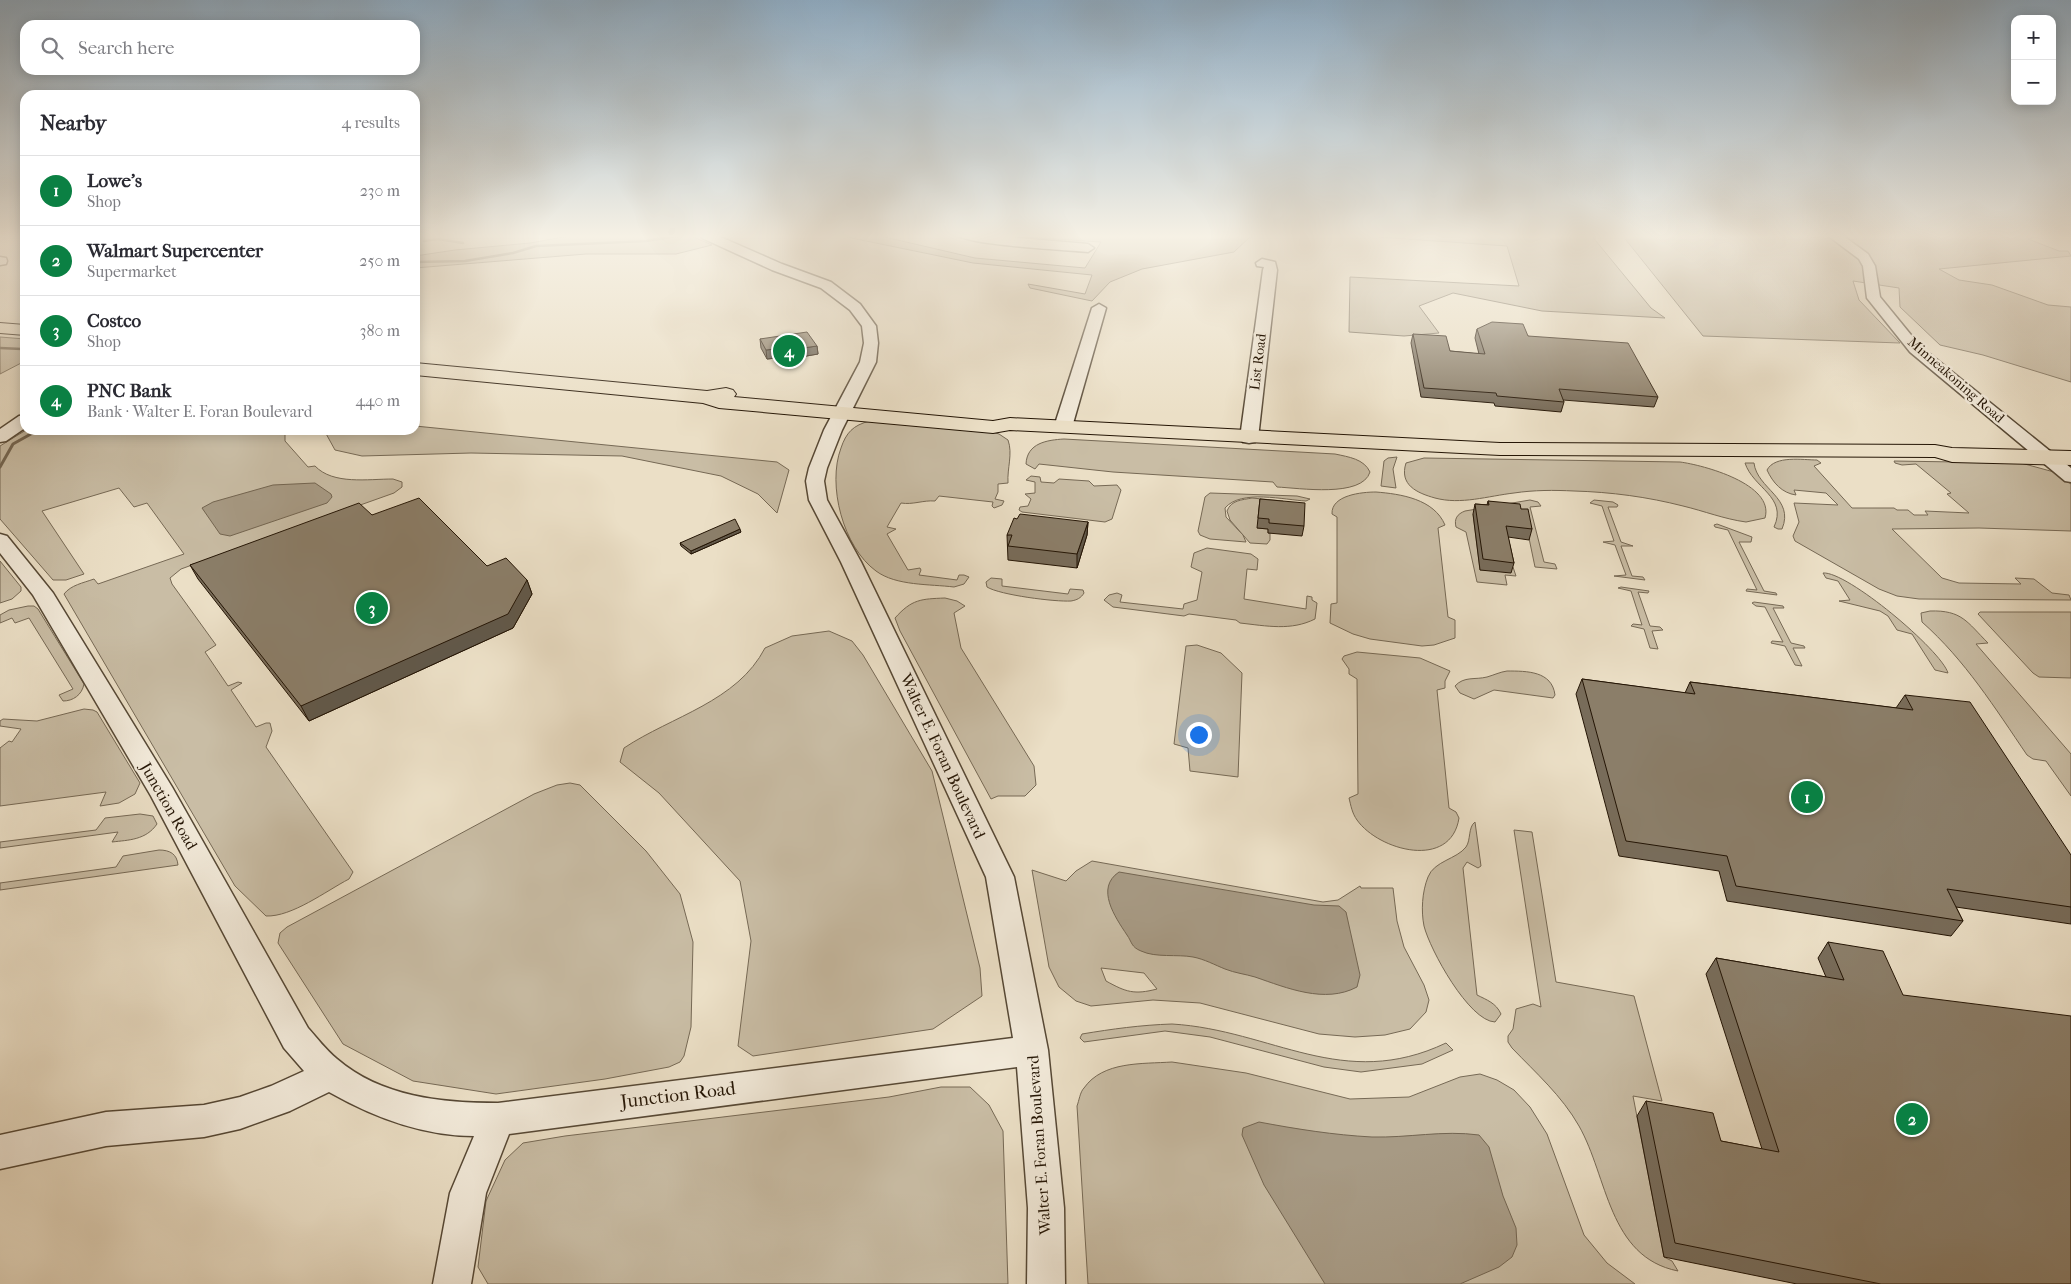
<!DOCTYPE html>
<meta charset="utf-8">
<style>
:root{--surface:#fff;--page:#f2f2f3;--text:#2b2b33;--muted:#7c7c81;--line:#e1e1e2;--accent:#0b8043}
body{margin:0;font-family:"IM FELL French Canon",serif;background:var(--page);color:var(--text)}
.controls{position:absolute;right:15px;top:15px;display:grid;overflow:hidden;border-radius:10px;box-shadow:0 2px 12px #0003}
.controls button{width:45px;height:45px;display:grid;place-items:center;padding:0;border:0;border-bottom:1px solid var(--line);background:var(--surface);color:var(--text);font:25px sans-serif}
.you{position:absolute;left:1198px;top:734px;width:18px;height:18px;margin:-12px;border:4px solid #fff;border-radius:50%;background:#1a73e8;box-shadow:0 0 0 8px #1a73e833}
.badge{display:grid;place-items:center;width:32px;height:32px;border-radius:50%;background:var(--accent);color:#fff;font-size:16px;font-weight:700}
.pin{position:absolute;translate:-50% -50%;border:2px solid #fff;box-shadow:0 1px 5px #0006}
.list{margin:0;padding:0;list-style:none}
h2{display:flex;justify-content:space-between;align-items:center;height:65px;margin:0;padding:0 20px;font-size:21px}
h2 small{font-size:16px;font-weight:400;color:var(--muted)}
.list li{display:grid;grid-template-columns:32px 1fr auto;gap:15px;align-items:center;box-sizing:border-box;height:70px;padding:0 20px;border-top:1px solid var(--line)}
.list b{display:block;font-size:19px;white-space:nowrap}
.list p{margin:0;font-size:16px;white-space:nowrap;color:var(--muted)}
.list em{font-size:16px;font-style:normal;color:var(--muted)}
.icon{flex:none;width:28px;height:28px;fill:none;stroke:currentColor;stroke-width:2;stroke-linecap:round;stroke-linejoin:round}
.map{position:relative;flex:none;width:2071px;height:1284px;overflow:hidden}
.search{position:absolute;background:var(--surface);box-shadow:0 2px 12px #0003;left:20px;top:20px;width:400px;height:55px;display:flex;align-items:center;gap:12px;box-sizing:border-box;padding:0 18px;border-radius:15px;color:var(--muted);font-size:19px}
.panel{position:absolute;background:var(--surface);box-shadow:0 2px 12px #0003;left:20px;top:90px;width:400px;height:345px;border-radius:15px}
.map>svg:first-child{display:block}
.green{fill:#c9bda5;stroke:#766955;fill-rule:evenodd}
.water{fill:#a79a84;stroke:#736551}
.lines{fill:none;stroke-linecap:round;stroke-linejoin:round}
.stream-far1{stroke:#736551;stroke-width:2.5}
.stream{stroke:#736551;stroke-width:3}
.minor-casing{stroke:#564835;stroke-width:3}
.highway-casing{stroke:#241505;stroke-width:2}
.minor{fill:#f2eada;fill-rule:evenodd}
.highway{fill:#ebdfc6;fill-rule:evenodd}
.wall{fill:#786c5a;stroke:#241505}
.shaded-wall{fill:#61584a;stroke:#241505}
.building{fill:#8b7e69;stroke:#241505}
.labels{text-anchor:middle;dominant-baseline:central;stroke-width:5;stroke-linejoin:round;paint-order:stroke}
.far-street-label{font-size:14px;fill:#241505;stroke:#f2eada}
.street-label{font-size:16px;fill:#241505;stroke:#f2eada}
.near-street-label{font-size:19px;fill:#241505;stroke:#f2eada}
</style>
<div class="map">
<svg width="2071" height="1284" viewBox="0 0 2071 1284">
<rect width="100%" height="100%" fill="#ebdfc6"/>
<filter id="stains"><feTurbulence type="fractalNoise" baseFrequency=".004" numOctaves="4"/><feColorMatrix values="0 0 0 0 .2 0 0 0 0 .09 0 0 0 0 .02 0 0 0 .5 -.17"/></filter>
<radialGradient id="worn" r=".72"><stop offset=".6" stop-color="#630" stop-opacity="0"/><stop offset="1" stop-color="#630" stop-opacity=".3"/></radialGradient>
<g class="green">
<polygon points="575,235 689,235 712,245 676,254 586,254 415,268 415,256 455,250 530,243"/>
<polygon points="837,235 876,235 975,258 1085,268 1101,242 1025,237 1017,235 1252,235 1234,252 1142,269 1110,282 1092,301 1030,288 1028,284 1085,294 1092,275 973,263"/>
<polygon points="1377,235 1591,235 1651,308 1665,318 1542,311 1453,293 1419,306 1439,333 1404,336 1349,332 1350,277 1519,286 1507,246 1378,237"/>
<polygon points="1622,235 1782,235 1854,240 1845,235 2046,235 2028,239 2059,251 2068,251 2071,256 1939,269 1959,280 1992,285 2048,305 2071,307 2071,382 1983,355 1940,345 1900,307 1899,288 1853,281 1859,300 1900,343 1703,336"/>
<polygon points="0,337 25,339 25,361 0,374"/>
<path d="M 870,421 L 992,432 L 999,434 L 1008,440 C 1013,454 1007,468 1008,483 L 998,484 L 998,492 L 995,499 L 1004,501 L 1002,505 L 994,508 L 992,506 L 993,502 L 939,496 L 935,501 C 923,500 913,505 901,503 L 887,527 L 896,529 L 887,534 L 908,570 L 920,568 L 921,570 L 919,575 L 957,580 L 959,575 L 964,575 L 969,577 L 964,584 L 954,587 C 930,584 896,586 876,571 C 843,547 827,485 841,448 C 846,433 853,425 870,421 Z"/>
<polygon points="415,426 777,462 789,470 777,513 758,494 721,476 622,456 471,453 362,456 335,450 324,430 415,430"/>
<path d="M 26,430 L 285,430 L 285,441 L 308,467 L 315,466 C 333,485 368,479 393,479 L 402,482 L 402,487 L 394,493 L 203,561 L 181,569 L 170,578 L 172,584 L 216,645 L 205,652 L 228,686 L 238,682 L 242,683 L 231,690 L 256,727 L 266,723 L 270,723 L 272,731 L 266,747 L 353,872 L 349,879 C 326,891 292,917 266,916 L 235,886 L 64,594 C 71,585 83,583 94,579 L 98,584 L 184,554 L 147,503 L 134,507 L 119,488 L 42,511 L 84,574 L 66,580 L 53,580 L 0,519 L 0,446 Z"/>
<path d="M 1064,439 L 1335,454 C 1349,457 1364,459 1370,472 C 1362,498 1299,488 1277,487 L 1273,482 L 1113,472 L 1039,464 L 1035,469 L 1026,464 C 1027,443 1047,440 1064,439 Z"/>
<polygon points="1397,457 1393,469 1396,488 1381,486 1384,461 1388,458"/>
<path d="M 1424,458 L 1680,462 C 1703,465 1775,484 1765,518 L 1746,522 C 1724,519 1704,511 1683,506 C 1648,497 1611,492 1574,491 C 1554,490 1534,490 1514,493 C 1488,496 1461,505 1435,498 C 1417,493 1399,485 1406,463 Z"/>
<path d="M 1817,460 L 1821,463 L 1814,466 L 1852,508 L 1894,508 L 1897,510 L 1908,510 L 1914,515 L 1928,515 L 1925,511 L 1969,513 L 1947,494 L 1951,493 L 1916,464 L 1902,465 L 1895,463 L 1894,461 L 2021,463 L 2054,472 L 2071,484 L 2071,531 L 1979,528 L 1892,529 L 1942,578 L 1959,583 L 2021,584 L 2015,578 L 2034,579 L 2052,593 L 2069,595 L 2071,600 L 1919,599 L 1897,596 L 1879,589 L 1795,541 L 1793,536 L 1799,522 L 1794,503 L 1838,505 L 1826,493 L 1794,490 L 1796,495 C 1782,493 1773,483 1767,470 C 1775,455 1803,460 1817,460 Z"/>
<path d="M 1745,463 L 1754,463 C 1757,489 1795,498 1782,529 L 1778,529 L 1774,527 C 1788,497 1753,488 1745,463 Z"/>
<polygon points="1031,476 1040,477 1041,482 1054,483 1059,479 1089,481 1094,486 1117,485 1121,490 1112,519 1105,522 1022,512 1019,510 1020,507 1028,506 1031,499 1025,494 1035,493 1035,482 1026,480"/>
<path d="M 1376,492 C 1401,494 1434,499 1445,525 L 1438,528 L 1448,617 L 1455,620 L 1455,638 L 1434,645 L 1422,646 L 1370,639 L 1353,634 L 1330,623 L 1331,604 L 1337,603 L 1337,517 L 1332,514 C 1331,495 1362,492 1376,492 Z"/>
<path d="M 1210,493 L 1297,496 L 1310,499 L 1306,501 C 1285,500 1241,489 1225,508 L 1226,517 L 1243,535 L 1246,542 L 1210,539 L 1200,535 L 1198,531 L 1205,497 Z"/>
<path d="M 1252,498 L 1283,501 L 1285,503 L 1257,528 L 1268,529 L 1268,533 L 1270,533 L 1270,540 L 1267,544 L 1250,543 L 1230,520 L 1227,511 C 1231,500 1242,500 1252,498 Z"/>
<path d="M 1530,500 L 1538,502 L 1541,506 L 1530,507 L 1544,562 L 1555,564 L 1557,569 L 1535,567 L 1525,519 L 1473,514 L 1480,570 L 1513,567 L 1516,576 L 1505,575 L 1507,585 L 1477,582 L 1466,532 L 1456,527 C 1454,519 1457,514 1465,511 Z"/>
<polygon points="1594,500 1613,502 1618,505 1617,507 1608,507 1621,542 1633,546 1621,546 1632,576 1643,577 1645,580 1614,576 1626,575 1615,545 1603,542 1614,541 1602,506 1590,503"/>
<polygon points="1717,524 1752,537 1751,542 1739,542 1764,591 1776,593 1777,595 1746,591 1747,589 1757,590 1728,530 1715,527 1714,525"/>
<path d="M 1207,548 L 1251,554 L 1258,559 L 1257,570 L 1247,569 L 1244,599 L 1306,609 L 1307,596 L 1312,597 L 1312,600 L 1317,603 L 1315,619 C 1291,631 1267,626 1240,623 L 1236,620 L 1189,614 L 1184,616 L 1113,607 L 1104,600 L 1109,595 L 1117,593 L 1122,595 L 1120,602 L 1183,609 L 1184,604 L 1197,600 L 1202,572 L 1191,567 L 1194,553 Z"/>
<polygon points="0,561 21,587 21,591 12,599 0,603"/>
<path d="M 1823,573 C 1847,571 1941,650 1948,673 L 1935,670 L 1912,634 L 1897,630 L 1888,616 L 1880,611 L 1839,601 L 1850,600 L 1838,581 L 1826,578 Z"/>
<path d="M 991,578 L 1002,579 L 1002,586 L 1068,594 L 1070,589 L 1083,590 L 1084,593 C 1081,598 1077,600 1071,601 C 1055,602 1000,595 987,587 L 986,582 Z"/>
<polygon points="1621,587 1649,591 1648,593 1638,592 1650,626 1660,627 1663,630 1652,631 1658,649 1650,648 1644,629 1631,626 1633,624 1642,625 1631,591 1618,588"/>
<path d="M 945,598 L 957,601 L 965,606 L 954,613 L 961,648 L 1034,766 L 1036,785 L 1025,796 L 998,796 L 991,799 L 900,631 L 895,618 C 912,599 921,599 945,598 Z"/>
<polygon points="1754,602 1783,606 1784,608 1773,608 1791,643 1804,646 1805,648 1793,648 1802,666 1795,665 1785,646 1771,643 1772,641 1783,642 1765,607 1756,606 1752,603"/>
<path d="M 28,606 L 34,606 L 38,609 L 84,684 C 82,695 73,701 63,701 L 59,695 L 73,689 L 29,618 L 15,623 L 12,618 L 0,623 L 0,615 L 9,610 Z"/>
<path d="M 1930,611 C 1962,610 1967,622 1988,643 L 1976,644 L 2071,754 L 2071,796 L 2046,761 L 2033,759 L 2027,755 C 1995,708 1965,660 1922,622 L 1921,613 Z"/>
<polygon points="1980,612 2071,612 2071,678 2039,677 2033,673 1978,614"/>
<path d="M 829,631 L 852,641 L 863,655 L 932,771 L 980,968 L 982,996 L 933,1029 L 753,1056 L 738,1046 L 751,941 L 740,881 L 659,793 L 620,762 L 624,748 C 672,716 737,702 765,648 L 792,636 Z"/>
<polygon points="1197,645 1221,653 1242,673 1238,777 1190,771 1188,748 1174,744 1186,646"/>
<path d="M 1357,652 L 1420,658 L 1450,671 L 1445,681 L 1445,688 L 1437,690 L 1449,808 L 1456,812 L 1459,818 C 1451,870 1379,851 1357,820 C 1352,813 1351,806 1349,798 L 1358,794 L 1357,679 L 1349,674 L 1349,669 L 1342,659 L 1344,656 Z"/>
<path d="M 1507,671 C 1527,671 1552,671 1555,695 L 1553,698 L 1494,690 L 1474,699 L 1460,693 L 1455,686 C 1464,676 1475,680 1487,677 C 1494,675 1500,672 1507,671 Z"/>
<polygon points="84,709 93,710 97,712 140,783 135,794 119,803 100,806 106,792 0,806 0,748 9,741 12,742 21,729 0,726 0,721 3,719 37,721"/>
<polygon points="570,783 580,785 646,851 680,894 693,942 691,1027 684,1056 680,1062 669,1067 605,1079 496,1094 413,1081 343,1044 278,943 280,933 287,927 534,794 557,785"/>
<path d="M 140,814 L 153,816 L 157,824 C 146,840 129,840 112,842 L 118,832 L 0,848 L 0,842 L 96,830 L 105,818 Z"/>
<path d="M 1475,822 L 1481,866 L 1478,868 L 1467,862 L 1463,868 L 1477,995 C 1487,1000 1496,1003 1501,1014 L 1495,1022 C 1469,1021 1430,950 1424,926 C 1421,911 1422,892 1428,877 C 1434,861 1457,859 1466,847 C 1471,840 1468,827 1475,822 Z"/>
<path d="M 1514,830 L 1532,832 L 1556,982 L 1634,996 L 1662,1101 L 1633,1096 L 1664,1257 L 1672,1261 L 1678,1271 C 1608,1257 1608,1177 1579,1126 C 1562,1096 1536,1073 1512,1048 L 1508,1042 L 1508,1036 L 1513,1029 L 1516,1009 L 1533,1004 L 1541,1007 Z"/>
<path d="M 159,850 C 170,850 177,854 178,865 L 0,890 L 0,883 L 116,867 L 123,856 Z"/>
<path d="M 1092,861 L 1323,902 L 1338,900 L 1360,886 L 1361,888 L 1393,888 L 1397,921 L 1404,947 L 1424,985 L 1429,1000 L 1426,1012 L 1410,1029 L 1385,1035 L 1355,1037 L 1319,1034 L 1200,1003 L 1153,1000 L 1091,1006 L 1076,1001 L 1059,987 L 1049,967 L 1032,870 L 1066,881 L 1076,871 ZM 1101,968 L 1144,973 L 1157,989 C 1134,995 1126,992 1106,981 Z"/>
<path d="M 1172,1024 C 1272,1030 1343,1092 1446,1043 L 1453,1050 L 1422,1064 L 1361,1072 L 1324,1067 L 1210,1037 L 1165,1031 L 1084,1042 L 1080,1038 L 1082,1034 C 1112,1029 1141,1025 1172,1024 Z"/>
<path d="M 1172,1062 L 1246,1073 L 1350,1099 L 1409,1097 L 1460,1077 L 1480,1074 L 1497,1080 L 1514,1090 L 1530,1107 L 1547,1134 L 1584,1235 L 1607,1263 L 1635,1284 L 1088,1284 L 1077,1106 C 1079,1101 1080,1092 1084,1088 C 1103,1061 1142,1064 1172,1062 Z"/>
<polygon points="941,1087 970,1087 989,1105 1003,1131 1008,1284 488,1284 478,1267 486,1201 505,1160 523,1143 565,1136 889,1097"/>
</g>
<g class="water">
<polygon points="315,483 331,494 332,497 327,503 230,536 220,534 202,508 213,502 273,485"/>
<path d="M 1119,872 L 1314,905 L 1339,906 L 1346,912 L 1360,975 L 1357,987 C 1325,1004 1287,988 1255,977 C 1245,974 1235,973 1225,969 C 1215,965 1204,959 1193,957 C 1177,954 1156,958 1141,951 C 1131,947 1132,942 1127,935 C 1115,917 1095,888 1119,872 Z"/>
<path d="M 1259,1122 C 1296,1129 1334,1135 1372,1137 C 1408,1138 1443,1130 1479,1135 L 1489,1147 L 1503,1196 L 1516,1228 L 1517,1245 L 1512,1257 L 1499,1267 L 1460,1284 L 1325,1284 L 1264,1185 L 1242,1135 L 1243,1128 Z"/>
</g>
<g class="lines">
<g class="stream-far1">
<polyline points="424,241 438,239 463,243"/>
<polyline points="415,262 465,261 513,253 536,246 646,241 683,235"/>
<polyline points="0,348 22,349"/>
</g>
<polyline class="stream" points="0,467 13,444 38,430"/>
<g class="minor-casing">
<g id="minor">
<path d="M 700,235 L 716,235 L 782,264 L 831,282 L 860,304 L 876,326 L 878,343 L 876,362 L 842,430 L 827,468 L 824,481 L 827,500 L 861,562 L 1014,877 L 1048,1050 L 1064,1208 L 1065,1284 L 1027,1284 L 1028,1208 L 1017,1067 L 509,1134 L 486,1193 L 471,1284 L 433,1284 L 450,1193 L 474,1136 C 423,1136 373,1117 329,1092 L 290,1111 L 240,1129 L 204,1137 L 106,1146 L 0,1169 L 0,1135 L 106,1112 L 204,1105 L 240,1097 L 271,1086 L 304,1071 L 284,1048 L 151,796 L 33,595 L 0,553 L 0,534 L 7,536 L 53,593 L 172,787 L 308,1028 C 317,1038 326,1050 337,1059 C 381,1097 442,1103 498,1103 L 1013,1038 L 986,877 L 841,562 L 809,500 L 806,481 L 809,468 L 824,430 L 860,362 L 864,343 L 862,326 L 850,310 L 821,288 L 772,270 L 702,238 Z"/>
<path d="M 958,235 L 986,235 L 1088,244 L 1094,248 L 1088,252 C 1068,250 967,245 958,235 Z"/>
<polygon points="1827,235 1842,235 1868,254 1875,266 1880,297 1920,346 2071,468 2071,482 2065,481 1910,352 1867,298 1863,266 1859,259"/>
<polygon points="0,257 6,258 7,261 6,264 0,265"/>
<polygon points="1262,259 1275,262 1277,270 1258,438 1255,442 1249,443 1243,442 1240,438 1263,270 1264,267 1257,266 1256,263"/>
<polygon points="1099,304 1106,308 1072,427 1069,431 1057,431 1054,427 1092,308"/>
<polygon points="25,415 25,428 6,441 0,442 0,429 19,416"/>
</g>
</g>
<g class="highway-casing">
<g id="highway">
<polygon points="0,323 25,325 25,335 0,333"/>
<polygon points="415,363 707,391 726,388 733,390 736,394 734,397 993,421 1010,418 1500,443 1935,445 1952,448 2071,451 2071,465 1952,462 1935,457 1500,455 1010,430 993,433 719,408 703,403 415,375"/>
</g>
</g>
<use href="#minor" class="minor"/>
<use href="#highway" class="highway"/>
</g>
<g class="wall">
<polygon points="1477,329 1528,336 1658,397 1654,407 1563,400 1564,402 1561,412 1495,406 1494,403 1421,397 1411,343 1413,334 1450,351 1479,354 1475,338"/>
<polygon points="760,339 817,346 818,354 777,361 776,358 767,359 761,348"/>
<polygon points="1260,499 1304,526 1302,536 1268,533 1268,529 1257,528"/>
<polygon points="1488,501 1521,509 1532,529 1529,540 1508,537 1514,563 1511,573 1480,570 1473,514 1475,504 1487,505"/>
<polygon points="372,515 487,566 527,580 532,594 513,628 309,721 198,579 190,565"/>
<polygon points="1088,522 1087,535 1077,568 1008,560 1007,535"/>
<polygon points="741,532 691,554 681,546 680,543"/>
<polygon points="1582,679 1685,693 1690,682 1896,708 1905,695 2071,855 2071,924 1956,907 1963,921 1951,936 1727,901 1719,871 1619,856 1576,694"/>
<polygon points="1828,942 1903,995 2071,1284 1797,1284 1664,1257 1637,1116 1646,1101 1721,1141 1762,1149 1706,974 1716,958 1826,977 1818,958"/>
</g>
<g class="shaded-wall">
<polygon points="817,346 818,354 777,361 776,352"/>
<polygon points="775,349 776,358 767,359 766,350"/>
<polygon points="1088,522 1087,535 1077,568 1077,554"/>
<polygon points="740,529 741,532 691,554 691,551"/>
<polygon points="527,580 532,594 513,628 309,721 301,706"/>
</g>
<g class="building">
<polygon points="1492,322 1523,324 1528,336 1628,343 1658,397 1559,389 1564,402 1497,396 1496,393 1424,388 1413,334 1446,336 1450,351 1485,354 1477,329"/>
<polygon points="807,332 817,346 776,352 775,349 766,350 760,339"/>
<polygon points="419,498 487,566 506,558 527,580 508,614 301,706 190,565 359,503 372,515"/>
<polygon points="1260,499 1305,503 1304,526 1269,523 1269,519 1258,518"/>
<polygon points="1488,501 1520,504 1521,509 1528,509 1532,529 1506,526 1514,563 1483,559 1475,504 1489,505"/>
<polygon points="1020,514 1088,522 1077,554 1008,546 1012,535 1007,535 1014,518 1017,519"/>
<polygon points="735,519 740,529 691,551 680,543"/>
<polygon points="1582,679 1695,694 1690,682 1913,710 1905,695 1970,702 2071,855 2071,907 1947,889 1963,921 1736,886 1727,856 1626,841"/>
<polygon points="1828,942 1883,951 1903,995 2071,1016 2071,1284 1881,1284 1675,1243 1646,1101 1713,1113 1721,1141 1779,1152 1716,958 1844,980"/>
</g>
<linearGradient id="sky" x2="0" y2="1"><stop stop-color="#8eaac0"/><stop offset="0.57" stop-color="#f6f1e5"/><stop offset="1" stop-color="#f6f1e5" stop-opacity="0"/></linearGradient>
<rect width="2071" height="415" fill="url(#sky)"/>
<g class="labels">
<g class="far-street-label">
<text transform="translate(1258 362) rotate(-83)">List Road</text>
<text transform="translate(1956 380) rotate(41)">Minneakoning Road</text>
</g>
<g class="street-label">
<text transform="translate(943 756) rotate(65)">Walter E. Foran Boulevard</text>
<text transform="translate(169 806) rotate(60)">Junction Road</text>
<text transform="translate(1039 1145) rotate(-94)">Walter E. Foran Boulevard</text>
</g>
<g class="near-street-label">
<text transform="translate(678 1095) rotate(-7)">Junction Road</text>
</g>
</g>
<rect width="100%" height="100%" filter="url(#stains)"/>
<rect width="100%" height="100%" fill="url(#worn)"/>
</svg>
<div class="controls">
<button>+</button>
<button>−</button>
</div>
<div class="you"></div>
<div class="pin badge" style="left:1807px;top:797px">1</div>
<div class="pin badge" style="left:1912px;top:1119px">2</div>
<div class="pin badge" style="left:372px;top:608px">3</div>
<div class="pin badge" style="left:789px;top:351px">4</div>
<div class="search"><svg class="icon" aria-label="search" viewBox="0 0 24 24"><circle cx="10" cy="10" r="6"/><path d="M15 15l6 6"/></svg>Search here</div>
<section class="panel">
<h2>Nearby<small>4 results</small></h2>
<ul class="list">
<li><span class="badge">1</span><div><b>Lowe's</b><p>Shop</p></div><em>230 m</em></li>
<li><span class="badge">2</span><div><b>Walmart Supercenter</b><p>Supermarket</p></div><em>250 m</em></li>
<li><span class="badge">3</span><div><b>Costco</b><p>Shop</p></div><em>380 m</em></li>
<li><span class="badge">4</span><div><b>PNC Bank</b><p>Bank · Walter E. Foran Boulevard</p></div><em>440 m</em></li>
</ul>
</section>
</div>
